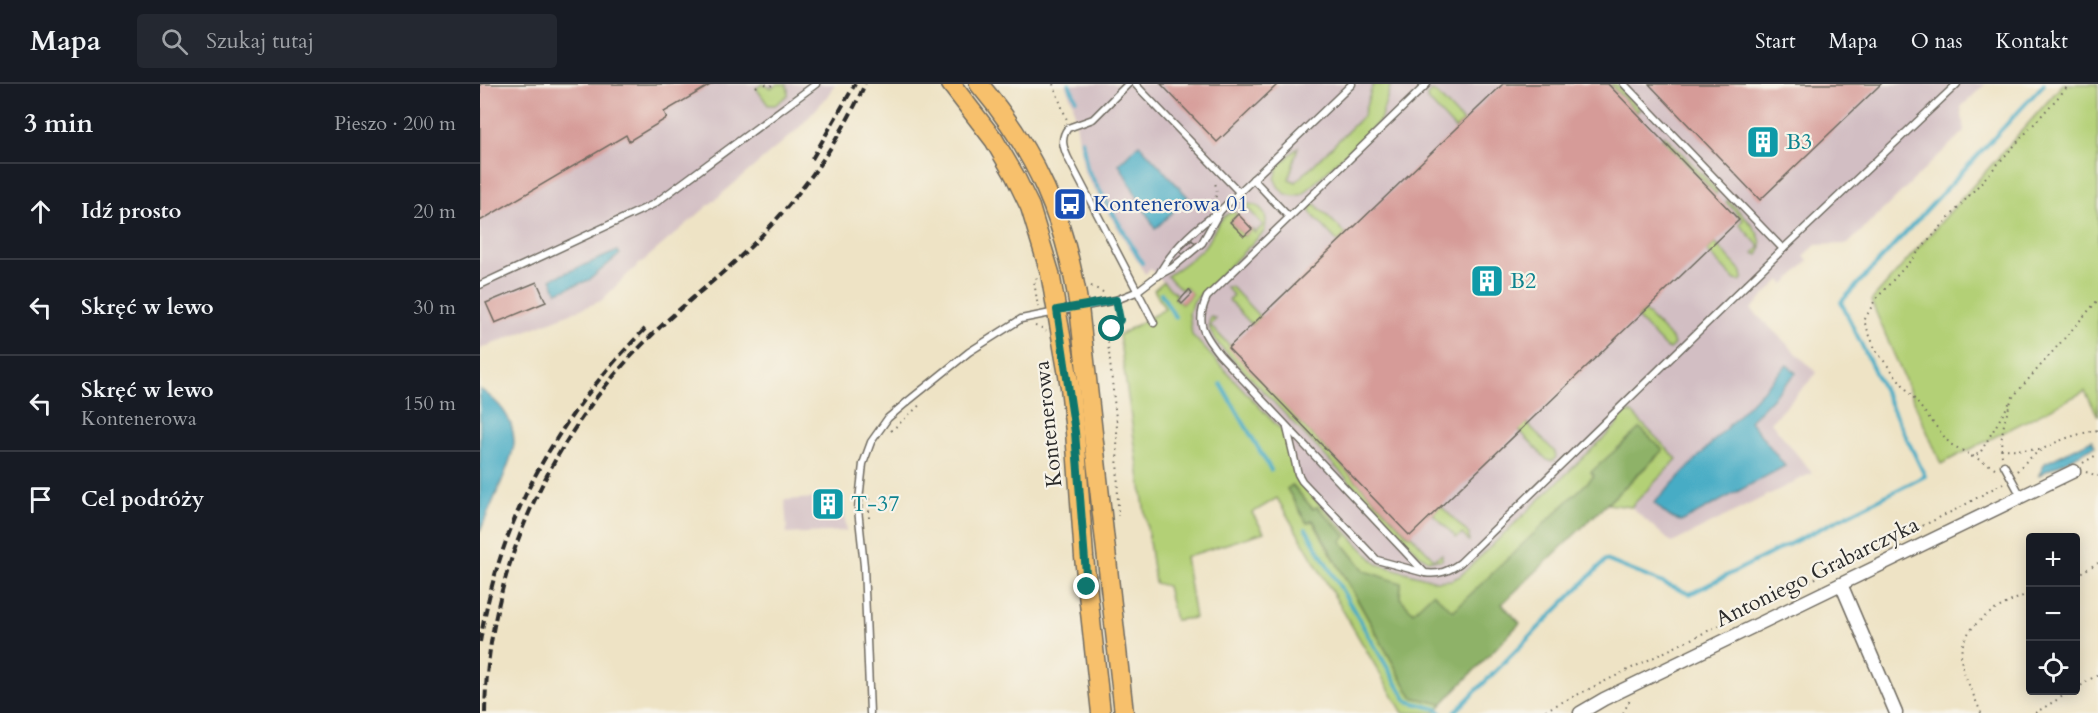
<!DOCTYPE html>
<html lang="pl">
<meta charset="utf-8">
<style>
:root{--surface:#171b24;--page:#242831;--text:#f1f3f6;--muted:#9ea1a6;--line:#363941}
body{margin:0;font-family:Cardo,serif;background:var(--page);color:var(--text)}
.controls{position:absolute;right:18px;bottom:18px;display:grid;overflow:hidden;border-radius:6px;box-shadow:0 3px 15px #0003}
.controls button{width:54px;height:54px;display:grid;place-items:center;padding:0;border:0;border-bottom:2px solid var(--line);background:var(--surface);color:var(--text);font:30px sans-serif}
.stop{position:absolute;width:18px;height:18px;margin:-14px;border:4px solid #0f766e;border-radius:50%;background:#fff}
.stop.end{background:#0f766e;border-color:#fff;box-shadow:0 2px 6px #0008}
.list{margin:0;padding:0;list-style:none}
h2{display:flex;justify-content:space-between;align-items:center;height:78px;margin:0;padding:0 24px;font-size:26px}
h2 small{font-size:20px;font-weight:400;color:var(--muted)}
.list li{display:grid;grid-template-columns:39px 1fr auto;gap:18px;align-items:center;box-sizing:border-box;height:96px;padding:0 24px;border-top:2px solid var(--line)}
.list b{display:block;font-size:22px;white-space:nowrap}
.list p{margin:0;font-size:20px;white-space:nowrap;color:var(--muted)}
.list em{font-size:20px;font-style:normal;color:var(--muted)}
.icon{flex:none;width:33px;height:33px;fill:none;stroke:currentColor;stroke-width:2;stroke-linecap:round;stroke-linejoin:round}
.map{position:relative;flex:none;width:1618px;height:629px;overflow:hidden}
header{display:flex;align-items:center;gap:36px;box-sizing:border-box;height:84px;padding:0 30px;background:var(--surface);border-bottom:2px solid var(--line)}
header strong{font-size:28px}
nav{display:flex;gap:33px;margin-inline-start:auto;font-size:21px}
.search{width:420px;height:54px;background:var(--page);display:flex;align-items:center;gap:15px;box-sizing:border-box;padding:0 21px;border-radius:6px;color:var(--muted);font-size:22px}
main{display:flex}
aside{flex:1;background:var(--surface)}
.map>svg:first-child{display:block}
.industrial{fill:#d2bec3}
.green{fill:#b3d076;stroke:#6f7e50;stroke-width:1.5}
.forest{fill:#8eb267;stroke:#5c6e49;stroke-width:1.5}
.water{fill:#46acc5;stroke:#386c78;stroke-width:1.5}
.lines{fill:none;stroke-linecap:round;stroke-linejoin:round}
.stream{stroke:#46acc5;stroke-width:4}
.building{fill:#d69b98}
.lane-casing{stroke:#6f6b61;stroke-width:9}
.street-casing{stroke:#6f6b61;stroke-width:15}
.primary-casing{stroke:#6f6b61;stroke-width:21}
.path{stroke:#6f6b61;stroke-width:2;stroke-dasharray:1.5 4.5;stroke-linecap:butt}
.lane{stroke:#fff;stroke-width:6}
.street{stroke:#fff;stroke-width:12}
.primary{stroke:#f7c06c;stroke-width:18}
.rail{stroke:#2b2b2b;stroke-width:4;stroke-dasharray:9 4.5;stroke-linecap:butt}
.route{stroke:#0f766e;stroke-width:8}
.labels{text-anchor:middle;dominant-baseline:central;stroke-width:4.5;stroke-linejoin:round;paint-order:stroke}
.culture-label{font-size:22px;fill:#0d838f;stroke:#f7f3e8;text-anchor:start}
.transit-label{font-size:22px;fill:#164399;stroke:#f7f3e8;text-anchor:start}
.street-label{font-size:22px;fill:#2b2b2b;stroke:#f7f3e8}
</style>
<header>
<strong>Mapa</strong>
<div class="search"><svg class="icon" aria-label="search" viewBox="0 0 24 24"><circle cx="10" cy="10" r="6"/><path d="M15 15l6 6"/></svg>Szukaj tutaj</div>
<nav><a>Start</a><a>Mapa</a><a>O nas</a><a>Kontakt</a></nav>
</header>
<main>
<aside>
<h2>3 min<small>Pieszo · 200 m</small></h2>
<ul class="list">
<li><svg class="icon" aria-label="ahead" viewBox="0 0 24 24"><path d="M12 20V5M6 11l6-6 6 6"/></svg><div><b>Idź prosto</b></div><em>20 m</em></li>
<li><svg class="icon" aria-label="left" viewBox="0 0 24 24"><path d="M17 20v-9H6M10 6l-5 5 5 5"/></svg><div><b>Skręć w lewo</b></div><em>30 m</em></li>
<li><svg class="icon" aria-label="left" viewBox="0 0 24 24"><path d="M17 20v-9H6M10 6l-5 5 5 5"/></svg><div><b>Skręć w lewo</b><p>Kontenerowa</p></div><em>150 m</em></li>
<li><svg class="icon" aria-label="arrive" viewBox="0 0 24 24"><path d="M6 21V4h12l-3 4 3 4H6"/></svg><div><b>Cel podróży</b></div></li>
</ul>
</aside>
<div class="map">
<svg width="1618" height="629" viewBox="0 0 1618 629">
<rect width="100%" height="100%" fill="#f7f3e8"/>
<filter id="ink" filterUnits="userSpaceOnUse"><feTurbulence type="fractalNoise" baseFrequency=".0167" numOctaves="2"/><feDisplacementMap in="SourceGraphic" scale="12" xChannelSelector="R" yChannelSelector="G"/><feConvolveMatrix kernelMatrix="1 2 1 2 8 2 1 2 1" color-interpolation-filters="sRGB"/></filter>
<filter id="wash" filterUnits="userSpaceOnUse"><feTurbulence type="fractalNoise" baseFrequency=".008" numOctaves="4" result="noise"/><feDisplacementMap in="SourceGraphic" scale="24" xChannelSelector="R" yChannelSelector="G"/><feGaussianBlur stdDeviation="1.35" result="paint"/><feColorMatrix in="noise" values="0 0 0 0 0 0 0 0 0 0 0 0 0 0 0 0 0 1.4 0 .05"/><feComposite in="paint" operator="in"/></filter>
<g filter="url(#wash)">
<rect width="100%" height="100%" fill="#eee3c5"/>
<g class="industrial">
<polygon points="0,0 355,0 347,13 318,45 148,190 121,217 0,265"/>
<polygon points="585,0 1505,0 1481,23 1484,47 1368,160 1336,161 1324,172 1328,177 1305,200 1300,196 1271,225 1337,289 1291,338 1332,389 1192,459 1151,423 1127,420 1022,520 1040,539 954,629 674,206 683,198 671,185 665,190 604,88 593,20"/>
<polygon points="364,412 366,447 307,450 305,416"/>
</g>
<g class="green">
<polygon points="283,0 291,4 298,0 306,0 308,5 308,11 295,21 288,21 276,4"/>
<path d="M 893,0 L 911,0 L 900,37 L 823,110 C 810,115 799,109 795,95 L 798,83 L 818,63 L 809,95 L 816,98 L 883,32 Z"/>
<polygon points="1130,0 1136,0 1160,25 1157,28"/>
<polygon points="1583,0 1618,0 1618,332 1605,307 1461,380 1391,217"/>
<polygon points="952,7 956,9 983,38 975,45 947,15 947,11"/>
<polygon points="1184,51 1238,107 1236,110 1182,54"/>
<path d="M 1248,116 C 1259,128 1291,153 1278,171 L 1274,169 L 1280,163 L 1259,140 L 1263,136 L 1246,118 Z"/>
<path d="M 764,120 C 783,119 790,132 784,148 L 714,217 L 709,229 L 712,251 L 805,350 L 816,395 L 894,477 L 897,480 L 956,497 L 971,496 L 980,492 L 1137,341 L 1143,327 L 1152,329 L 1197,375 L 1151,423 L 1127,420 L 1183,367 L 1111,388 L 1114,392 L 973,528 L 933,528 L 920,514 L 921,499 L 885,487 L 860,456 L 866,452 L 837,423 L 833,426 L 813,401 L 807,405 L 827,439 L 832,436 L 932,613 L 962,620 L 954,629 L 923,629 L 797,414 L 772,429 L 784,448 L 705,473 L 715,534 L 695,536 L 687,502 L 675,499 L 639,251 L 685,225 L 674,206 L 683,198 L 697,211 L 695,214 L 702,220 L 712,210 L 705,203 L 702,206 L 687,192 C 700,183 713,175 724,163 C 733,152 738,131 754,128 L 758,130 L 750,138 L 764,152 L 772,145 L 775,149 L 783,141 Z"/>
<polygon points="835,120 866,150 858,158 830,128 830,122"/>
<polygon points="1235,159 1262,188 1263,194 1260,197 1255,196 1227,167"/>
<polygon points="746,203 752,203 780,233 772,241 749,216 753,211"/>
<polygon points="1164,227 1192,255 1194,260 1190,265 1185,263 1157,234"/>
<path d="M 731,233 L 736,235 L 730,241 L 750,262 L 749,264 L 929,452 L 931,451 L 954,475 L 962,470 L 962,476 L 948,476 L 939,470 L 740,262 C 734,254 725,243 731,233 Z"/>
<polygon points="1047,339 1075,368 1076,373 1073,377 1067,376 1039,346"/>
<polygon points="961,422 989,450 989,457 982,450 977,454 953,430"/>
</g>
<polygon class="forest" points="1160,344 1183,366 1022,520 1040,539 962,620 932,613 833,436 827,439 807,405 812,401 833,425 837,423 866,452 861,457 885,487 921,499 920,514 933,528 953,509 973,527 1114,392 1111,388"/>
<g class="water">
<polygon points="659,60 708,113 675,145 639,80"/>
<polygon points="138,167 140,170 109,196 77,208 71,195"/>
<path d="M 1307,281 L 1316,289 L 1270,337 L 1305,382 L 1203,437 C 1191,437 1183,427 1174,419 Z"/>
<path d="M 0,305 C 19,318 33,333 34,357 C 35,373 7,429 0,448 Z"/>
<polygon points="1612,356 1615,362 1559,391 1565,379"/>
</g>
<g class="lines">
<g class="stream">
<polyline points="589,0 596,15"/>
<polyline points="602,56 607,85 662,179"/>
<polyline points="681,209 695,233"/>
<polyline points="741,300 791,386"/>
<polyline points="826,445 927,617 957,625 961,629"/>
<polyline points="974,629 1126,476 1210,510 1445,392 1361,218 1564,0"/>
</g>
</g>
<g id="blocks">
<g class="building">
<polygon points="0,0 232,0 184,28 187,34 149,57 146,51 0,137"/>
<polygon points="681,0 798,0 737,58"/>
<polygon points="1023,0 1128,0 1259,136 930,452 748,264"/>
<polygon points="1169,0 1401,0 1280,116"/>
<polygon points="758,130 772,145 764,152 750,138"/>
<polygon points="712,156 715,160 703,171 700,167"/>
<polygon points="57,198 66,218 15,239 6,219"/>
<polygon points="709,206 712,210 702,220 699,217"/>
<polygon points="339,417 357,417 358,422 339,423"/>
</g>
</g>
</g>
<g filter="url(#ink)">
<use href="#blocks" fill-opacity="0" stroke="#6f6b61" stroke-width="1.5"/>
<g class="lines">
<g class="lane-casing">
<g id="lane">
<path d="M 648,0 L 613,35 L 588,44 C 580,54 583,63 588,74 L 674,239"/>
<polyline points="655,0 759,108"/>
<path d="M 947,0 L 727,213 C 715,239 723,249 739,270 L 945,489 C 959,491 969,487 980,479 L 1303,165 L 1477,0"/>
<polyline points="1144,0 1303,165"/>
<polyline points="773,95 809,133"/>
<path d="M 678,192 C 692,165 715,144 740,127 L 872,0"/>
<polyline points="0,201 174,120 336,0"/>
<polyline points="807,344 818,390 822,397 897,476 945,489"/>
<polyline points="1524,381 1541,412"/>
<polyline points="390,629 384,482 378,425 383,380 391,358 408,334 427,318 489,268 541,235 636,216 656,208 677,192 692,184 722,159 740,127"/>
</g>
</g>
<g class="street-casing">
<g id="street">
<polyline points="1361,500 1416,629"/>
<polyline points="1100,629 1124,615 1594,387"/>
</g>
</g>
<g class="primary-casing">
<g id="primary">
<polyline points="471,0 514,56 535,92 550,123 570,189 590,303 595,348 604,473 621,629"/>
<path d="M 499,0 C 557,69 585,135 599,223 L 644,629"/>
</g>
</g>
<g class="path">
<polyline points="285,0 290,2 296,0"/>
<polyline points="573,0 587,36"/>
<polyline points="276,3 280,0"/>
<polyline points="734,119 737,108 735,98"/>
<polyline points="557,194 554,197 558,223"/>
<polyline points="611,202 625,209"/>
<polyline points="638,226 640,236 630,248 628,259 637,344 638,432"/>
<polyline points="555,242 562,244 566,247"/>
<polyline points="411,347 442,319"/>
<polyline points="1521,365 1560,366"/>
<path d="M 1522,372 C 1519,352 1526,332 1532,314 L 1618,216"/>
<polyline points="1491,373 1500,369 1530,318"/>
<polyline points="1603,379 1618,370"/>
<polyline points="1515,384 1470,360 1396,267 1384,237 1395,216 1590,0"/>
<path d="M 1537,387 C 1558,362 1587,352 1618,346"/>
<polyline points="1606,388 1618,392"/>
<polyline points="389,434 389,413"/>
<polyline points="1596,491 1618,479"/>
<polyline points="1596,605 1618,590"/>
<polyline points="1060,629 1479,424 1523,399"/>
<polyline points="1143,629 1150,616"/>
<path d="M 1501,629 C 1495,614 1488,600 1483,585 C 1471,543 1519,522 1550,509"/>
<polyline points="1555,629 1593,606"/>
</g>
<use href="#lane" class="lane"/>
<use href="#street" class="street"/>
<use href="#primary" class="primary"/>
<g class="rail">
<polyline points="332,75 375,0"/>
<path d="M 0,558 C 20,433 78,332 167,243"/>
<path d="M 5,629 C 7,487 71,348 173,250 C 202,221 235,197 264,169 C 314,121 357,63 385,0"/>
</g>
</g>
</g>
<g class="lines" filter="url(#ink)">
<polyline class="route" points="607,503 595,348 577,226 636,216 640,236 632,245"/>
</g>
<defs>
<g id="building-square" transform="scale(1.725)"><rect x="-9" y="-9" width="18" height="18" rx="4" fill="#0f9aa8" stroke="#f7f3e8"/><path d="M-4-6H4V6H1V3H-1V6H-4ZM-2.5-4.3h1.7v1.8h-1.7ZM.8-4.3h1.7v1.8H.8ZM-2.5-1h1.7V.8h-1.7ZM.8-1h1.7V.8H.8Z" fill="#fff"/></g>
<g id="bus-square" transform="scale(1.725)"><rect x="-9" y="-9" width="18" height="18" rx="4" fill="#1a4fb4" stroke="#f7f3e8"/><path d="M-5-6H5V4H4V6H2V4H-2V6H-4V4H-5ZM-3.5-4V0h7V-4ZM-3.5 1.2v1.5H-2V1.2ZM2 1.2v1.5H3.5V1.2Z" fill="#fff"/></g>
</defs>
<g fill-rule="evenodd">
<use href="#building-square" x="1283" y="58"/>
<use href="#bus-square" x="590" y="120"/>
<use href="#building-square" x="1007" y="197"/>
<use href="#building-square" x="348" y="420"/>
</g>
<g class="labels">
<g class="culture-label">
<text x="1306" y="58">B3</text>
<text x="1030" y="197">B2</text>
<text x="371" y="420">T-37</text>
</g>
<g class="transit-label">
<text x="613" y="120">Kontenerowa 01</text>
</g>
<g class="street-label">
<text transform="translate(568 340) rotate(-96)">Kontenerowa</text>
<text transform="translate(1337 488) rotate(-26)">Antoniego Grabarczyka</text>
</g>
</g>
</svg>
<div class="controls">
<button>+</button>
<button>−</button>
<button><svg class="icon" aria-label="locate" viewBox="0 0 24 24"><circle cx="12" cy="12" r="6"/><path d="M12 2v4M12 18v4M2 12h4M18 12h4"/></svg></button>
</div>
<div class="stop" style="left:632px;top:245px"></div>
<div class="stop end" style="left:607px;top:503px"></div>
</div>
</main>
